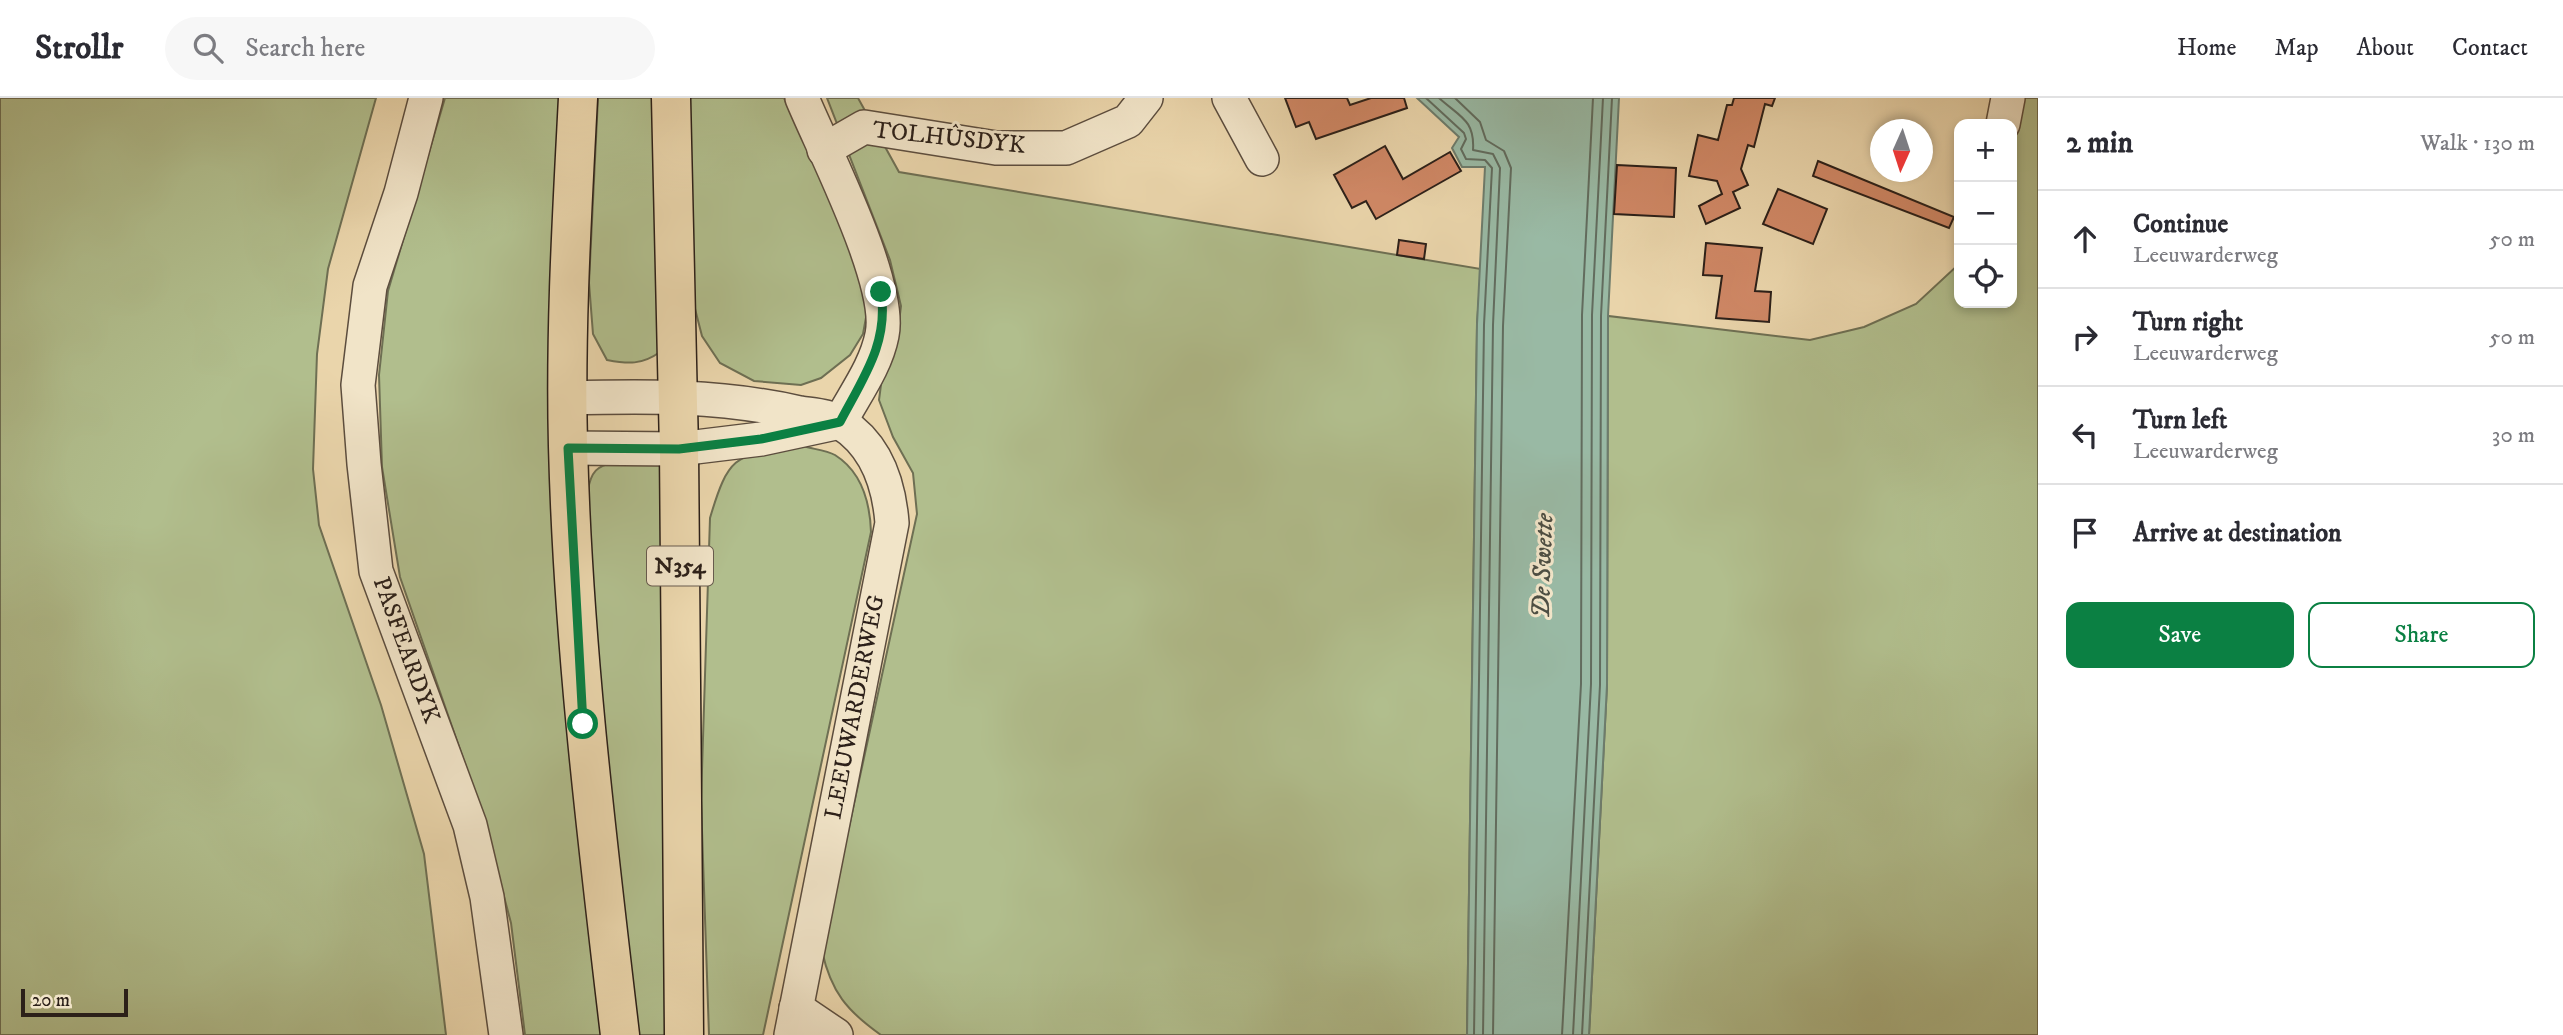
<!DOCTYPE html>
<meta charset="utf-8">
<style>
:root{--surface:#fff;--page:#f7f7f7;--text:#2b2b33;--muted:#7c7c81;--line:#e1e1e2;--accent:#0b8043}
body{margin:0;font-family:"IM FELL DW Pica",serif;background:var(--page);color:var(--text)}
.controls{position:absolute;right:21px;top:21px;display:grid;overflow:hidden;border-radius:14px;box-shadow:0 4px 10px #0003}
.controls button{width:63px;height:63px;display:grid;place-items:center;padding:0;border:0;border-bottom:2px solid var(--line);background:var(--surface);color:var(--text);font:35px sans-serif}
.compass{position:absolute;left:1870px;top:21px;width:63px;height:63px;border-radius:50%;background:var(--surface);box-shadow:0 4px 10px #0003;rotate:183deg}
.scale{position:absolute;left:21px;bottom:18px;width:107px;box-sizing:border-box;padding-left:7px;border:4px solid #2c2019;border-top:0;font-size:19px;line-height:24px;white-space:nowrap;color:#2c2019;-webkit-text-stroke:5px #f1e4c8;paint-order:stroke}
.stop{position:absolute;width:21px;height:21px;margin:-16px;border:5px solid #0b8043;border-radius:50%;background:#fff}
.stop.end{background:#0b8043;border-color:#fff;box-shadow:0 2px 7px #0008}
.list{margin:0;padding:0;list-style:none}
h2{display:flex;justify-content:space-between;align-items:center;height:91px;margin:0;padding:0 28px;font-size:30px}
h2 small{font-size:23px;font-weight:400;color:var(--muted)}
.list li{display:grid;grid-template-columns:46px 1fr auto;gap:21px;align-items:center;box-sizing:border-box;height:98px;padding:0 28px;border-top:2px solid var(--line)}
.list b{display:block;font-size:26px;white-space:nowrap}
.list p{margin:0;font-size:23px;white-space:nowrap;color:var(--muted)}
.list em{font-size:23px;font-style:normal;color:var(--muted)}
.actions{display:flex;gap:14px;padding:21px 28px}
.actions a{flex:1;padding:16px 0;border:2px solid var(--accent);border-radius:14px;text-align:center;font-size:24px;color:var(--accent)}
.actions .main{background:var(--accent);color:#fff}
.icon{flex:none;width:38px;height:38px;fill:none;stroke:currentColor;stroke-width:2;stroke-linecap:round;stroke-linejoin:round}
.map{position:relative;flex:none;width:2038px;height:937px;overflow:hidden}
header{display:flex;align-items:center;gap:42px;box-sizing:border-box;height:98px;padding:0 35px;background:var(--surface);border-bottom:2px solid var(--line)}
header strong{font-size:33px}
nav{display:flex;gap:38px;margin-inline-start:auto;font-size:24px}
.search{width:490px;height:63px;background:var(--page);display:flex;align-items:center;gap:18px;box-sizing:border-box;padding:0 24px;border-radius:38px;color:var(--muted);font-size:26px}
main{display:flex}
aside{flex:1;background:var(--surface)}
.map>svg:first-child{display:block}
.green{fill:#b1be8d;stroke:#6e6f53;stroke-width:2}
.water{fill:#99b9a4;stroke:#6d7c6c;stroke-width:2}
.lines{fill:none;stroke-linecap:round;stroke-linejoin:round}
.shore{stroke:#626c5e;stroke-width:2}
.building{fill:#d08866;stroke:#2c2019;stroke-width:2}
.minor-casing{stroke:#5c4d3e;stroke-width:36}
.primary-casing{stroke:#2c2019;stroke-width:41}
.minor{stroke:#f1e4c8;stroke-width:33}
.primary{stroke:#ead5ab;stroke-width:38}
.route{stroke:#0b8043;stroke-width:9}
.labels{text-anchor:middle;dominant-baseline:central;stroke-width:6;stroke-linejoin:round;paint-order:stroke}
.shield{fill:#f1e4c8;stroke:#675b4e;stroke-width:2}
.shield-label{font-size:23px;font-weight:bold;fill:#2c2019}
.street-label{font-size:24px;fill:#2c2019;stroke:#f1e4c8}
.water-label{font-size:26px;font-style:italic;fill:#4d4e43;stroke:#f1e4c8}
</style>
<header>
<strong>Strollr</strong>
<div class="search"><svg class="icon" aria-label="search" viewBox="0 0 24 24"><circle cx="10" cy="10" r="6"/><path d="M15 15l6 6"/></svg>Search here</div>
<nav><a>Home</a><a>Map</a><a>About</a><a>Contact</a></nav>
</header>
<main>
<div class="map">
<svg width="2038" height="937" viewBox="0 0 2038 937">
<rect width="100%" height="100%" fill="#ead5ab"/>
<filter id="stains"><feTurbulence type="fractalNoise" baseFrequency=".00286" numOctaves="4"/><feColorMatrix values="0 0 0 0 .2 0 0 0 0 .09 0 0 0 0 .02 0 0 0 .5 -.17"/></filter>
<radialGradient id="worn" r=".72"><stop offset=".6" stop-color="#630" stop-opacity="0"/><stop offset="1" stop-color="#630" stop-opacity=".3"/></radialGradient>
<g class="green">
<polygon points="0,0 376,0 328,171 317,256 313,371 319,427 381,607 424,756 446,937 0,937"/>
<polygon points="445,0 562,0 603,937 525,937 511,825 481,712 400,479 382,369 379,277 388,193"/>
<path d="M 598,0 L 656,0 L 660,254 C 642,267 628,266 607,262 L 593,236 L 589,185 Z"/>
<polygon points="687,0 784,0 864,178 867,214 863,236 850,257 821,280 801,287 754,283 720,265 702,238 693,203"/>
<path d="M 827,0 L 858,0 L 899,74 L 1481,171 L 1477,226 L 1467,937 L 881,937 C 847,913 831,894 822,853 L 917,416 L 913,375 L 893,339 L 879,302 L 882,279 L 896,248 L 901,208 L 890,162 Z"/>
<polygon points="2022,0 2038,0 2038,937 1589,937 1607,587 1608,218 1810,242 1864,229 1916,206 1959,166 1959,205 2012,205 2012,62"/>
<path d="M 803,348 C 812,351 826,352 835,357 C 862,374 870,405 871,434 L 763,937 L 709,937 L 701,703 L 710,420 C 730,352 737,358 803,348 Z"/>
<path d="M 668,362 L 675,937 L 629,937 L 584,442 C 589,358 585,365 668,362 Z"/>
</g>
<polygon class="water" points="1417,0 1619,0 1608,218 1607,587 1589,937 1467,937 1477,226 1485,69 1462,69 1452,50 1459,39"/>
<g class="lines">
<g class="shore">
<polyline points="1426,0 1464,35 1466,41 1461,51 1466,61 1485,62 1492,70 1484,227 1474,937"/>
<path d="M 1439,0 C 1460,19 1475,22 1473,52 L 1493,56 L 1500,70 L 1493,227 L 1483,937"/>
<polyline points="1455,0 1480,24 1486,42 1504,53 1511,70 1503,228 1493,937"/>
<polyline points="1562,937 1581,586 1582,217 1593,0"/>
<polyline points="1573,937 1591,586 1592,217 1603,0"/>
<polyline points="1582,937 1600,587 1601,218 1612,0"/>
</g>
</g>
<g class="building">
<polygon points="1285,0 1347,0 1350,7 1371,0 1404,0 1407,10 1316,41 1309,24 1296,29"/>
<polygon points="1734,0 1775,0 1772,8 1765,6 1754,49 1748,47 1741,71 1748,87 1733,94 1740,110 1706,126 1699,108 1722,96 1717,83 1689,78 1698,37 1718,42 1727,7 1732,7"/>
<polygon points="1385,48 1403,81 1450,54 1461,73 1376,121 1366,103 1352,110 1334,77"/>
<polygon points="1818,63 1954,119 1949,130 1813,78"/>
<polygon points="1617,67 1676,70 1674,119 1614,116"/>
<polygon points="1778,91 1827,111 1813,146 1763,126"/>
<polygon points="1399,142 1426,146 1424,161 1397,157"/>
<polygon points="1706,145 1762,150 1755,193 1771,194 1769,224 1716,220 1722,178 1703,177"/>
</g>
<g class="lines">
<g class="minor-casing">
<g id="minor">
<polyline points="426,0 401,95 370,188 358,287 364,366 376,473 470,727 487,799 506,937"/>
<polyline points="1229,0 1262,61"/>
<polyline points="2003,26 2008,0"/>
<polyline points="824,52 864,29 996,50 1066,50 1128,23 1146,0"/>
<path d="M 567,300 C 649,298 719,297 800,315 C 812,317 831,318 841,325 C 876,347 889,386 892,425 L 791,937"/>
<path d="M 568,350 L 679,351 L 761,341 L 840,324 C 855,296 876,268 882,237 C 893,186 824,53 802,0"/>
<polyline points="796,910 836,937"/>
</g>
</g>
<g class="primary-casing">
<g id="primary">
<path d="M 578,0 C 572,116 565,232 568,348 C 573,546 597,741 620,937"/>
<polyline points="671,0 679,351 684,937"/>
</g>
</g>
<use href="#minor" class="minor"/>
<use href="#primary" class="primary"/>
</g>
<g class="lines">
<path class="route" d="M 583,626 L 568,350 L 679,351 L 761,341 L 840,324 C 863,280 889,245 881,194"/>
</g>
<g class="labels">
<rect class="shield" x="647" y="448.5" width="66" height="39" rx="5"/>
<g class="shield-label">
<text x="680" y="468">N354</text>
</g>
<g class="street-label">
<text transform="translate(949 40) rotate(6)">TOLHÛSDYK</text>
<text transform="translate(406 552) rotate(70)">PASFEARDYK</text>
<text transform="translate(855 609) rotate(-79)">LEEUWARDERWEG</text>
</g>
<g class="water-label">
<text transform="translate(1543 468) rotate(-88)">De Swette</text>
</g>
</g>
<rect width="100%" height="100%" filter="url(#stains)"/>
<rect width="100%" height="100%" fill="url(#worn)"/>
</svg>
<div class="controls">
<button>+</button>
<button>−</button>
<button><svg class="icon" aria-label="locate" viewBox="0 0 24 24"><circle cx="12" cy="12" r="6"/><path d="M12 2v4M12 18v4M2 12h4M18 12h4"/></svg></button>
</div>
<svg class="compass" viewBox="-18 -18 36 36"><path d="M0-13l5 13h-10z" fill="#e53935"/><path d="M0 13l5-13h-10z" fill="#7c7c81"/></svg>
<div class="scale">20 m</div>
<div class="stop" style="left:583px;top:626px"></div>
<div class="stop end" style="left:881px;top:194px"></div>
</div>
<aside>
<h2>2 min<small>Walk · 130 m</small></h2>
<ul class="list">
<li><svg class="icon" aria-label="ahead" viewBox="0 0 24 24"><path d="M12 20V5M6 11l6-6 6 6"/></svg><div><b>Continue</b><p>Leeuwarderweg</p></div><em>50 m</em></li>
<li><svg class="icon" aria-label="right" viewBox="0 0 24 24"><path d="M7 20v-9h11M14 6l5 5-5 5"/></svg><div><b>Turn right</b><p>Leeuwarderweg</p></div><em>50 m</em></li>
<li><svg class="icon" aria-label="left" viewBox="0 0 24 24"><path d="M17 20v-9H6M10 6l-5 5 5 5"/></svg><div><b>Turn left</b><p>Leeuwarderweg</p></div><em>30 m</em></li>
<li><svg class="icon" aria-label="arrive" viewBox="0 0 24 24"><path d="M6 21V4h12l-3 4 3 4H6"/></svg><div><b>Arrive at destination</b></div></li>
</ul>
<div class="actions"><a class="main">Save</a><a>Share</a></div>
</aside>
</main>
